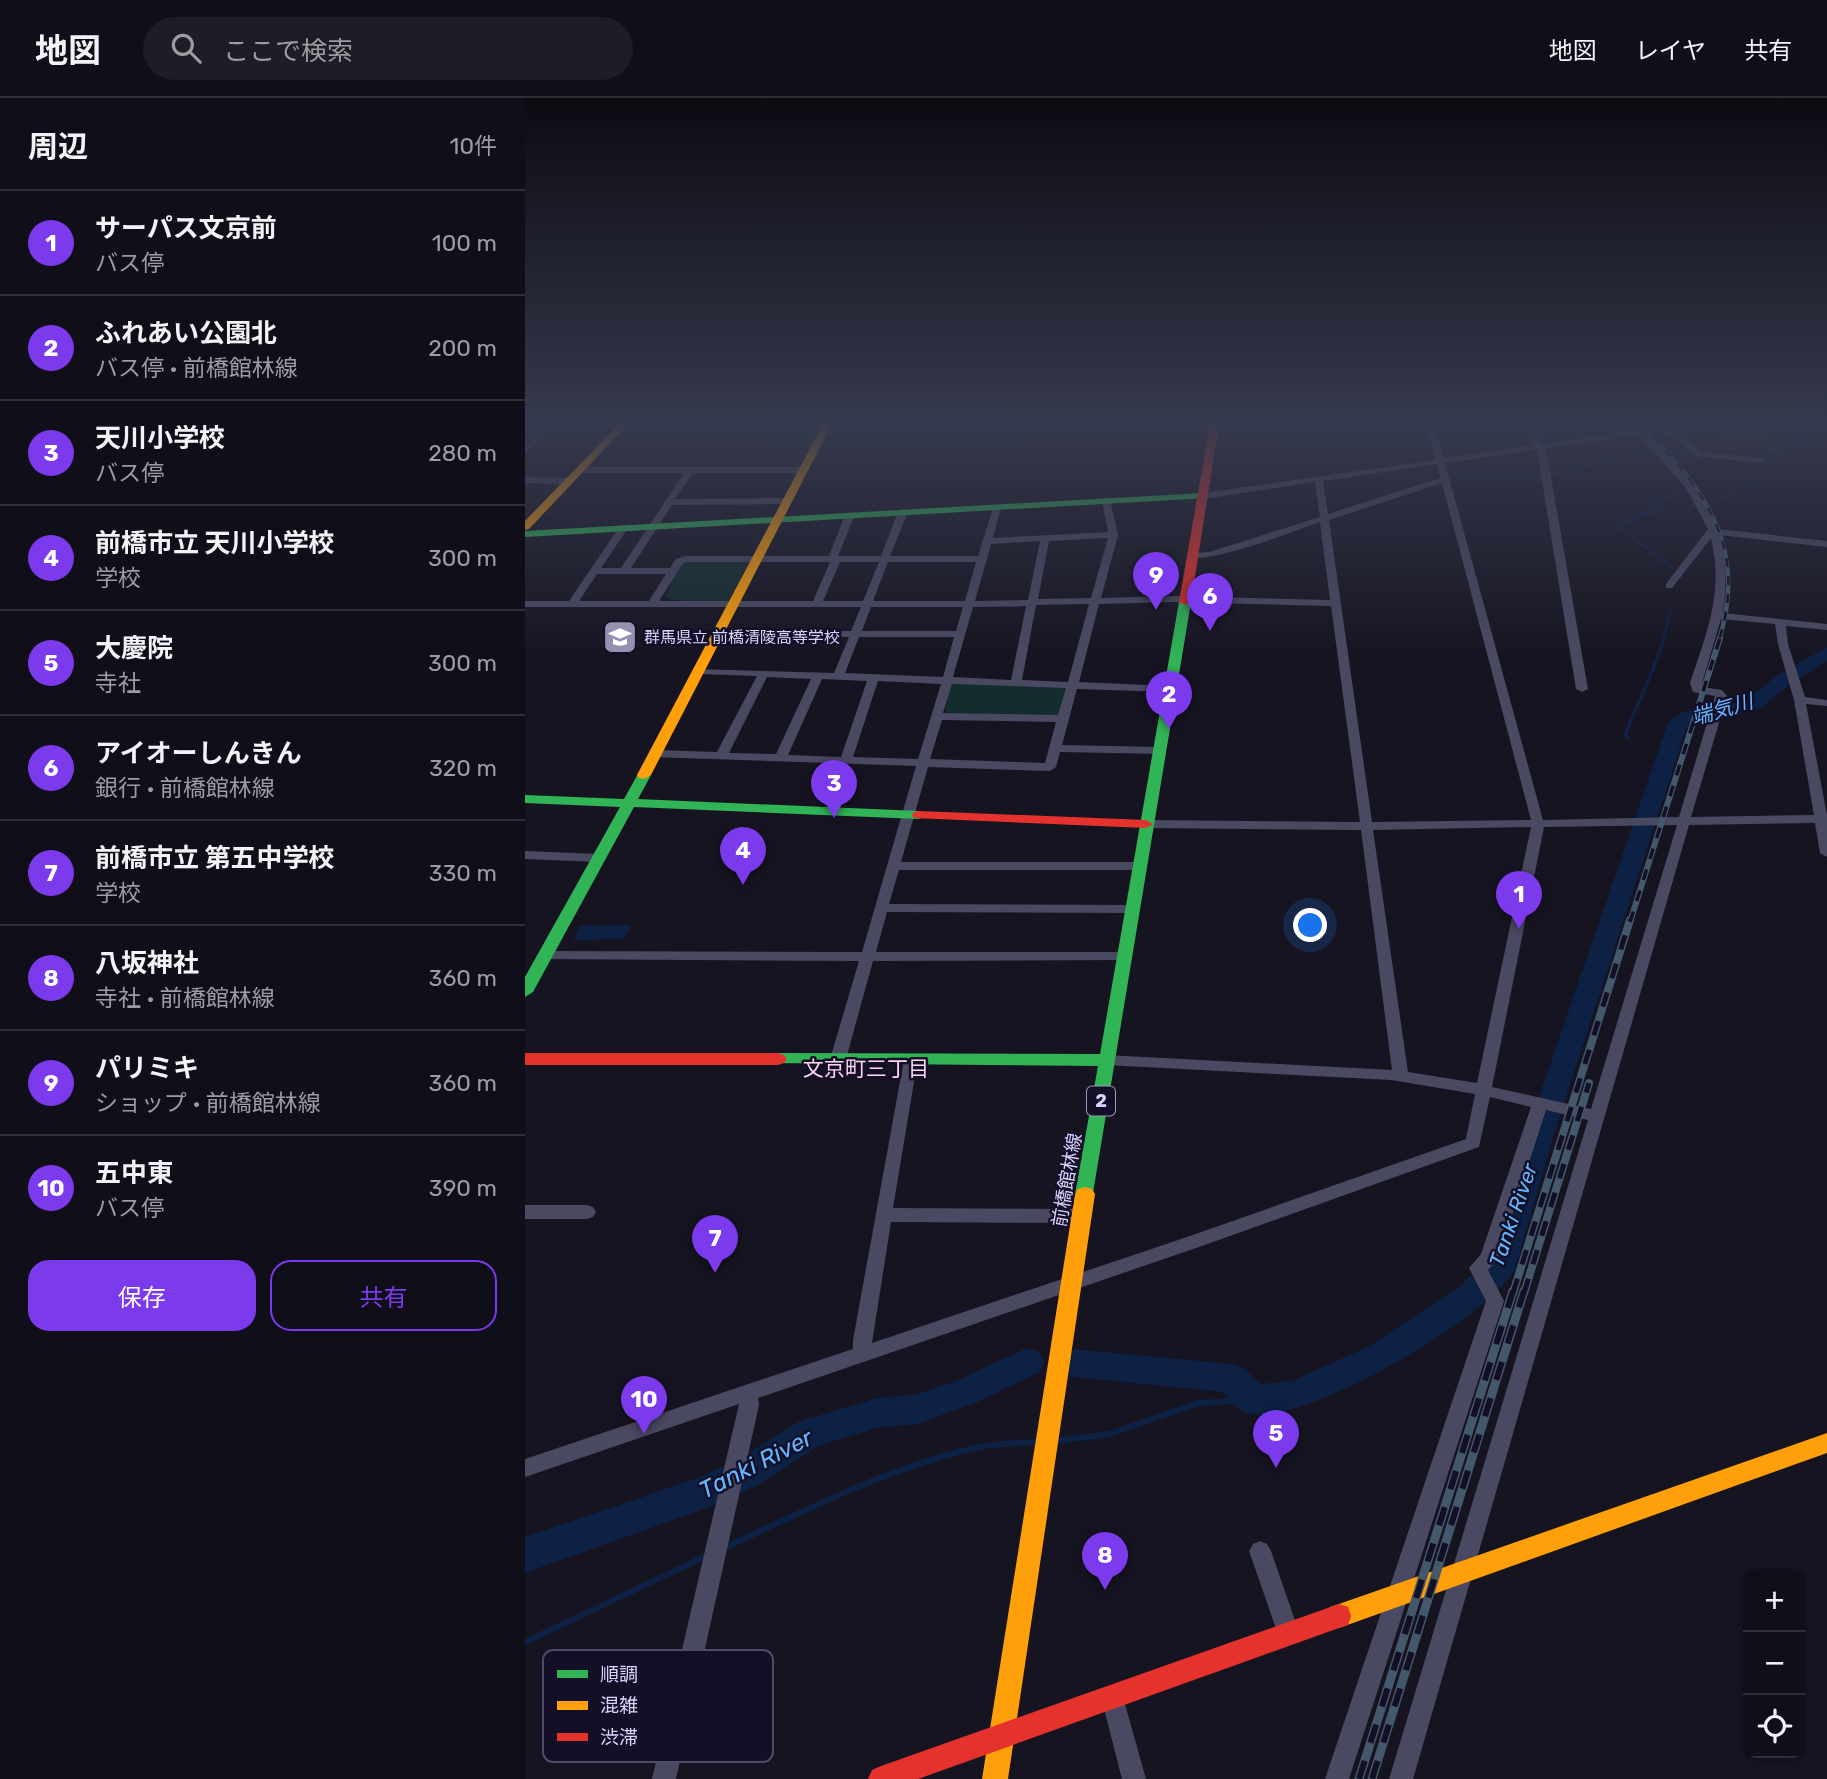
<!DOCTYPE html>
<html lang="ja">
<meta charset="utf-8">
<style>
:root{--surface:#100f19;--page:#1e1d26;--text:#f1f3f6;--muted:#9c9ca2;--line:#302f38;--accent:#7c3aed}
body{margin:0;font-family:Rubik,"Noto Sans JP",sans-serif;background:var(--page);color:var(--text)}
.controls{position:absolute;right:21px;bottom:21px;display:grid;overflow:hidden;border-radius:14px;box-shadow:0 2px 5px #0004}
.controls button{width:63px;height:63px;display:grid;place-items:center;padding:0;border:0;border-bottom:2px solid var(--line);background:var(--surface);color:var(--text);font:35px sans-serif}
.you{position:absolute;left:786px;top:828px;width:24px;height:24px;margin:-18px;border:5px solid #fff;border-radius:50%;background:#1a73e8;box-shadow:0 0 0 10px #1a73e833}
.badge{display:grid;place-items:center;width:46px;height:46px;border-radius:50%;background:var(--accent);color:#fff;font-size:23px;font-weight:700}
.pin{position:absolute;translate:-50% -58px;filter:drop-shadow(0 2px 4px #0008)}
.pin::after{content:'';position:absolute;top:37px;width:24px;height:21px;background:inherit;clip-path:polygon(0 0,100% 0,50% 100%)}
.list{margin:0;padding:0;list-style:none}
h2{display:flex;justify-content:space-between;align-items:center;height:91px;margin:0;padding:0 28px;font-size:30px}
h2 small{font-size:23px;font-weight:400;color:var(--muted)}
.list li{display:grid;grid-template-columns:46px 1fr auto;gap:21px;align-items:center;box-sizing:border-box;height:105px;padding:0 28px;border-top:2px solid var(--line)}
.list b{display:block;font-size:26px;white-space:nowrap}
.list p{margin:0;font-size:23px;white-space:nowrap;color:var(--muted)}
.list em{font-size:23px;font-style:normal;color:var(--muted)}
.actions{display:flex;gap:14px;padding:21px 28px}
.actions a{flex:1;padding:16px 0;border:2px solid var(--accent);border-radius:21px;text-align:center;font-size:24px;color:var(--accent)}
.actions .main{background:var(--accent);color:#fff}
.icon{flex:none;width:38px;height:38px;fill:none;stroke:currentColor;stroke-width:2;stroke-linecap:round;stroke-linejoin:round}
.map{position:relative;flex:none;width:1302px;height:1681px;overflow:hidden}
header{display:flex;align-items:center;gap:42px;box-sizing:border-box;height:98px;padding:0 35px;background:var(--surface);border-bottom:2px solid var(--line)}
header strong{font-size:33px}
nav{display:flex;gap:38px;margin-inline-start:auto;font-size:24px}
.search{width:490px;height:63px;background:var(--page);display:flex;align-items:center;gap:18px;box-sizing:border-box;padding:0 24px;border-radius:38px;color:var(--muted);font-size:26px}
main{display:flex}
aside{flex:1;background:var(--surface)}
.map>svg:first-child{display:block}
.green{fill:#132c2d}
.water{fill:#0d2144}
.lines{fill:none;stroke-linecap:round;stroke-linejoin:round}
.stream-far2{stroke:#0d2144;stroke-width:2.5}
.stream-far1{stroke:#0d2144;stroke-width:3.5}
.stream{stroke:#0d2144;stroke-width:6}
.river{fill:#0d2144;fill-rule:evenodd}
.street{fill:#4a4962;fill-rule:evenodd}
.fast{fill:#30b455;fill-rule:evenodd}
.slow{fill:#ff9f0a;fill-rule:evenodd}
.jam{fill:#e5322d;fill-rule:evenodd}
.rail-far3-casing{stroke:#43596b;stroke-width:4.5}
.rail-far2-casing{stroke:#43596b;stroke-width:6}
.rail-far1-casing{stroke:#43596b;stroke-width:8}
.rail-casing{stroke:#43596b;stroke-width:9}
.rail-far3{stroke:#130f26;stroke-width:2.5;stroke-dasharray:9;stroke-linecap:butt}
.rail-far2{stroke:#130f26;stroke-width:3.5;stroke-dasharray:11;stroke-linecap:butt}
.rail-far1{stroke:#130f26;stroke-width:5;stroke-dasharray:15;stroke-linecap:butt}
.rail{stroke:#130f26;stroke-width:6;stroke-dasharray:19;stroke-linecap:butt}
.labels{text-anchor:middle;dominant-baseline:central;stroke-width:5;stroke-linejoin:round;paint-order:stroke}
.far-poi-label{font-size:16px;fill:#d9d4ff;stroke:#130f26;text-anchor:start}
.shield{fill:#130f26;stroke:#9e99be;stroke-width:2}
.shield-label{font-size:18px;font-weight:bold;fill:#d9d4ff}
.street-label{font-size:19px;fill:#d9d4ff;stroke:#130f26}
.water-label{font-size:21px;font-style:italic;fill:#62b6ff;stroke:#130f26}
.neighbourhood-label{font-size:21px;fill:#ffd6f0;stroke:#130f26}
.near-water-label{font-size:24px;font-style:italic;fill:#62b6ff;stroke:#130f26}
.key{fill:#130f26;stroke:#4e4a67;stroke-width:2}
.key-label{font-size:19px;fill:#d9d4ff}
</style>
<header>
<strong>地図</strong>
<div class="search"><svg class="icon" aria-label="search" viewBox="0 0 24 24"><circle cx="10" cy="10" r="6"/><path d="M15 15l6 6"/></svg>ここで検索</div>
<nav><a>地図</a><a>レイヤ</a><a>共有</a></nav>
</header>
<main>
<aside>
<h2>周辺<small>10件</small></h2>
<ul class="list">
<li><span class="badge">1</span><div><b>サーパス文京前</b><p>バス停</p></div><em>100 m</em></li>
<li><span class="badge">2</span><div><b>ふれあい公園北</b><p>バス停 · 前橋館林線</p></div><em>200 m</em></li>
<li><span class="badge">3</span><div><b>天川小学校</b><p>バス停</p></div><em>280 m</em></li>
<li><span class="badge">4</span><div><b>前橋市立 天川小学校</b><p>学校</p></div><em>300 m</em></li>
<li><span class="badge">5</span><div><b>大慶院</b><p>寺社</p></div><em>300 m</em></li>
<li><span class="badge">6</span><div><b>アイオーしんきん</b><p>銀行 · 前橋館林線</p></div><em>320 m</em></li>
<li><span class="badge">7</span><div><b>前橋市立 第五中学校</b><p>学校</p></div><em>330 m</em></li>
<li><span class="badge">8</span><div><b>八坂神社</b><p>寺社 · 前橋館林線</p></div><em>360 m</em></li>
<li><span class="badge">9</span><div><b>パリミキ</b><p>ショップ · 前橋館林線</p></div><em>360 m</em></li>
<li><span class="badge">10</span><div><b>五中東</b><p>バス停</p></div><em>390 m</em></li>
</ul>
<div class="actions"><a class="main">保存</a><a>共有</a></div>
</aside>
<div class="map">
<svg width="1302" height="1681" viewBox="0 0 1302 1681">
<rect width="100%" height="100%" fill="#161421"/>
<g class="green">
<polygon points="1188,326 1237,326 1245,332 1237,341 1261,347 1252,357 1241,354 1243,348 1233,344 1193,339 1194,334 1184,333"/>
<polygon points="225,462 203,504 146,502 140,498 146,488 143,487 157,464"/>
<polygon points="432,584 538,588 542,591 535,616 531,618 423,615 420,613 426,587"/>
</g>
<polygon class="water" points="106,827 99,841 49,842 55,828"/>
<g class="lines">
<g class="stream-far2">
<polyline points="919,379 1022,378 1127,352 1173,357"/>
<polyline points="1200,401 1217,385 1235,385 1234,365 1260,359 1271,347 1297,337"/>
<polyline points="1150,472 1092,427 1134,411 1120,406 1162,393"/>
<polyline points="1138,542 1146,513"/>
</g>
<path class="stream-far1" d="M 1103,640 L 1100,637 C 1113,604 1129,574 1139,540"/>
<g class="stream">
<polyline points="532,1343 584,1336 674,1305 728,1302"/>
<path d="M 199,1450 C 282,1412 364,1369 454,1349 C 473,1345 494,1345 513,1344"/>
<polyline points="0,1544 181,1458"/>
</g>
<g class="river">
<path d="M 1302,549 L 1302,563 L 1265,586 L 1237,609 L 1202,620 L 1169,623 L 1162,628 L 1029,1036 L 990,1171 C 964,1220 783,1325 727,1316 C 714,1315 707,1302 698,1294 L 548,1279 L 536,1275 L 531,1265 L 536,1255 L 548,1251 L 707,1266 L 719,1270 L 735,1286 L 767,1283 L 843,1249 L 934,1189 L 960,1164 L 1001,1036 L 1143,625 L 1157,614 L 1200,608 L 1223,601 L 1251,578 Z"/>
<polygon points="502,1250 514,1254 519,1264 514,1274 457,1302 393,1326 352,1330 295,1347 235,1386 187,1408 0,1475 0,1439 167,1382 209,1364 273,1324 352,1300 393,1296 433,1282"/>
</g>
<g class="street">
<polygon points="22,326 31,326 0,355 0,348"/>
<path d="M 901,326 L 909,326 L 918,360 L 1009,347 L 998,326 L 1006,326 L 1017,346 L 1110,332 L 1104,326 L 1113,326 L 1117,331 L 1133,326 L 1146,326 L 1143,328 L 1176,354 L 1238,360 L 1239,362 L 1235,365 L 1171,358 L 1136,330 L 1121,335 C 1150,364 1175,394 1192,431 L 1302,443 L 1302,449 L 1194,437 C 1201,464 1202,487 1198,515 L 1302,526 L 1302,532 L 1261,528 L 1263,546 L 1280,599 L 1302,602 L 1302,608 L 1281,606 L 1302,717 L 1302,759 L 1295,755 L 1290,725 L 1164,727 L 888,1681 L 864,1681 L 1063,1022 L 1021,1012 L 973,1160 L 963,1172 L 979,1203 L 824,1681 L 800,1681 L 961,1203 L 944,1170 L 956,1156 L 1006,1009 L 965,999 L 954,1049 L 674,1149 L 233,1300 L 234,1307 L 151,1681 L 127,1681 L 214,1306 L 0,1379 L 0,1361 L 328,1251 L 328,1242 L 380,956 L 390,956 L 393,960 L 368,1110 L 558,1111 L 564,1113 L 567,1118 L 564,1123 L 558,1125 L 366,1124 L 347,1245 L 662,1139 L 941,1041 L 950,996 L 866,982 L 581,967 L 576,966 L 573,962 L 576,958 L 581,957 L 867,972 L 836,732 L 621,730 L 615,726 L 621,722 L 835,724 L 806,508 L 647,504 L 574,506 L 554,584 L 645,588 L 651,591 L 645,594 L 552,591 L 537,647 L 634,649 L 638,650 L 638,656 L 535,654 L 531,669 L 525,673 L 403,669 L 376,764 L 614,764 L 621,768 L 614,772 L 374,772 L 364,806 L 607,807 L 614,811 L 607,815 L 362,814 L 351,854 L 599,854 L 604,856 L 606,859 L 604,862 L 348,863 L 321,961 L 318,965 L 308,965 L 305,961 L 334,863 L 15,861 L 13,858 L 15,855 L 20,853 L 337,854 L 391,668 L 126,659 L 124,656 L 130,652 L 192,654 L 232,578 L 174,576 L 169,573 L 170,571 L 309,575 L 324,539 L 194,539 L 189,536 L 190,534 L 326,533 L 336,509 L 0,509 L 0,503 L 44,503 L 95,428 L 98,427 L 103,430 L 76,470 L 96,470 L 159,375 L 55,375 L 51,372 L 55,369 L 281,369 L 285,372 L 281,375 L 168,375 L 150,401 L 264,400 L 268,403 L 264,406 L 147,407 L 106,470 L 145,470 L 151,461 L 160,458 L 304,458 L 320,417 L 325,414 L 330,417 L 313,458 L 356,458 L 373,414 L 378,411 L 383,414 L 365,458 L 453,458 L 469,407 L 476,409 L 468,440 L 583,434 L 577,402 L 581,399 L 585,402 L 593,437 L 576,500 L 647,498 L 805,502 L 795,424 C 773,432 679,468 663,458 L 668,455 L 684,454 L 795,419 L 790,384 L 678,401 L 674,398 L 678,395 L 910,362 ZM 1114,337 L 1161,390 L 1183,431 L 1141,486 L 1141,490 L 1147,490 L 1186,440 C 1199,493 1182,534 1165,585 L 1168,594 L 1190,598 L 1154,719 L 1018,722 L 920,365 L 1012,352 L 1051,591 L 1057,594 L 1063,591 L 1022,356 L 1019,351 ZM 912,366 L 915,380 L 803,416 L 798,383 ZM 917,385 L 1006,722 L 847,724 L 804,422 ZM 583,440 L 566,500 L 513,501 L 524,443 ZM 515,443 L 503,502 L 450,503 L 466,446 ZM 161,464 L 305,464 L 288,503 L 134,503 L 158,465 ZM 315,464 L 354,464 L 338,503 L 298,503 ZM 363,464 L 451,464 L 440,503 L 348,503 ZM 72,476 L 141,476 L 124,503 L 54,503 ZM 564,506 L 543,584 L 497,582 L 511,507 ZM 501,508 L 486,582 L 428,579 L 448,509 ZM 346,509 L 438,509 L 431,533 L 337,533 ZM 1196,521 L 1250,526 L 1253,546 L 1269,602 L 1289,717 L 1166,719 L 1202,598 L 1197,592 L 1177,589 L 1177,585 ZM 334,539 L 429,539 L 418,579 L 320,575 ZM 242,579 L 286,581 L 251,656 L 204,655 ZM 297,581 L 342,583 L 316,659 L 263,657 ZM 353,583 L 416,586 L 393,661 L 328,659 ZM 427,586 L 541,590 L 533,617 L 418,615 ZM 417,622 L 531,624 L 520,665 L 405,661 ZM 1152,727 L 1066,1011 L 967,989 L 1019,729 ZM 1006,729 L 952,985 L 883,974 L 848,732 Z"/>
<polygon points="0,379 44,380 48,383 44,386 0,385"/>
<polygon points="0,753 74,756 81,760 74,764 0,761"/>
<polygon points="0,1107 62,1107 68,1109 71,1114 68,1119 62,1121 0,1121"/>
<polygon points="735,1443 742,1446 746,1453 774,1534 771,1542 763,1545 755,1542 724,1453 728,1446"/>
<polygon points="587,1588 595,1591 598,1599 621,1681 597,1681 576,1599 579,1591"/>
</g>
<g class="fast">
<polygon points="678,395 683,398 682,400 0,439 0,433"/>
<polygon points="660,501 666,504 567,1101 560,1103 553,1101 550,1096 573,968 247,965 244,961 247,957 253,955 575,956 654,504"/>
<polygon points="119,673 126,677 113,701 394,713 401,717 394,721 109,709 8,894 0,899 0,879 95,709 0,705 0,697 99,701 114,674"/>
</g>
<g class="slow">
<polygon points="94,326 103,326 4,431 0,432 0,423"/>
<polygon points="298,326 307,326 126,677 119,681 114,680 112,677"/>
<polygon points="560,1089 567,1091 570,1096 483,1681 457,1681 550,1096 553,1091"/>
<polygon points="1302,1335 1302,1355 814,1530 805,1527 802,1518 805,1509 814,1506"/>
</g>
<g class="jam">
<polygon points="685,326 694,326 666,504 660,507 654,504"/>
<polygon points="394,713 621,722 628,726 621,730 389,720 387,717 389,714"/>
<polygon points="0,955 253,955 259,957 262,961 259,965 253,967 0,967"/>
<polygon points="814,1506 823,1509 826,1518 823,1527 814,1530 393,1681 343,1681 347,1672 356,1668"/>
</g>
<g class="rail-far3-casing">
<path id="rail-far3" d="M 1115,326 C 1178,389 1224,448 1194,542"/>
</g>
<g class="rail-far2-casing">
<polyline id="rail-far2" points="1105,824 1195,540"/>
</g>
<g class="rail-far1-casing">
<g id="rail-far1">
<polyline points="988,1195 1105,822"/>
<polyline points="999,1195 1064,985"/>
</g>
</g>
<g class="rail-casing">
<g id="rail">
<polyline points="834,1681 988,1193"/>
<polyline points="847,1681 999,1193"/>
</g>
</g>
<use href="#rail-far3" class="rail-far3"/>
<use href="#rail-far2" class="rail-far2"/>
<use href="#rail-far1" class="rail-far1"/>
<use href="#rail" class="rail"/>
</g>
<linearGradient id="sky" x2="0" y2="1"><stop stop-color="#0c0b12"/><stop offset="0.58" stop-color="#363a4e"/><stop offset="1" stop-color="#363a4e" stop-opacity="0"/></linearGradient>
<rect width="1302" height="561" fill="url(#sky)"/>
<defs>
<g id="school-square" transform="scale(1.75)"><rect x="-9" y="-9" width="18" height="18" rx="4" fill="#9591b1" stroke="#130f26"/><path d="M0-5L7-2L0 1L-7-2ZM-4 1L0 2.5L4 1V4Q0 6-4 4Z" fill="#fff"/></g>
</defs>
<g fill-rule="evenodd">
<use href="#school-square" x="95" y="539"/>
</g>
<g class="labels">
<g class="far-poi-label">
<text x="119" y="539">群馬県立 前橋清陵高等学校</text>
</g>
<rect class="shield" x="562" y="988.5" width="28" height="29" rx="5"/>
<g class="shield-label">
<text x="576" y="1003">2</text>
</g>
<g class="street-label">
<text transform="translate(542 1082) rotate(-80)">前橋館林線</text>
</g>
<g class="water-label">
<text transform="translate(1197 611) rotate(-16)">端気川</text>
<text transform="translate(988 1117) rotate(-71)">Tanki River</text>
</g>
<g class="neighbourhood-label">
<text x="341" y="970">文京町三丁目</text>
</g>
<g class="near-water-label">
<text transform="translate(231 1366) rotate(-27)">Tanki River</text>
</g>
</g>
<rect x="18" y="1552" width="230" height="112" rx="10" class="key"/>
<rect x="32" y="1572" width="31" height="8" fill="#30b455"/>
<rect x="32" y="1603" width="31" height="9" fill="#ff9f0a"/>
<rect x="32" y="1635" width="31" height="8" fill="#e5322d"/>
<g class="key-label">
<text x="75" y="1583">順調</text>
<text x="75" y="1614">混雑</text>
<text x="75" y="1646">渋滞</text>
</g>
</svg>
<div class="controls">
<button>+</button>
<button>−</button>
<button><svg class="icon" aria-label="locate" viewBox="0 0 24 24"><circle cx="12" cy="12" r="6"/><path d="M12 2v4M12 18v4M2 12h4M18 12h4"/></svg></button>
</div>
<div class="you"></div>
<div class="pin badge" style="left:994px;top:831px">1</div>
<div class="pin badge" style="left:644px;top:631px">2</div>
<div class="pin badge" style="left:309px;top:720px">3</div>
<div class="pin badge" style="left:218px;top:787px">4</div>
<div class="pin badge" style="left:751px;top:1370px">5</div>
<div class="pin badge" style="left:685px;top:533px">6</div>
<div class="pin badge" style="left:190px;top:1175px">7</div>
<div class="pin badge" style="left:580px;top:1492px">8</div>
<div class="pin badge" style="left:631px;top:512px">9</div>
<div class="pin badge" style="left:119px;top:1336px">10</div>
</div>
</main>
